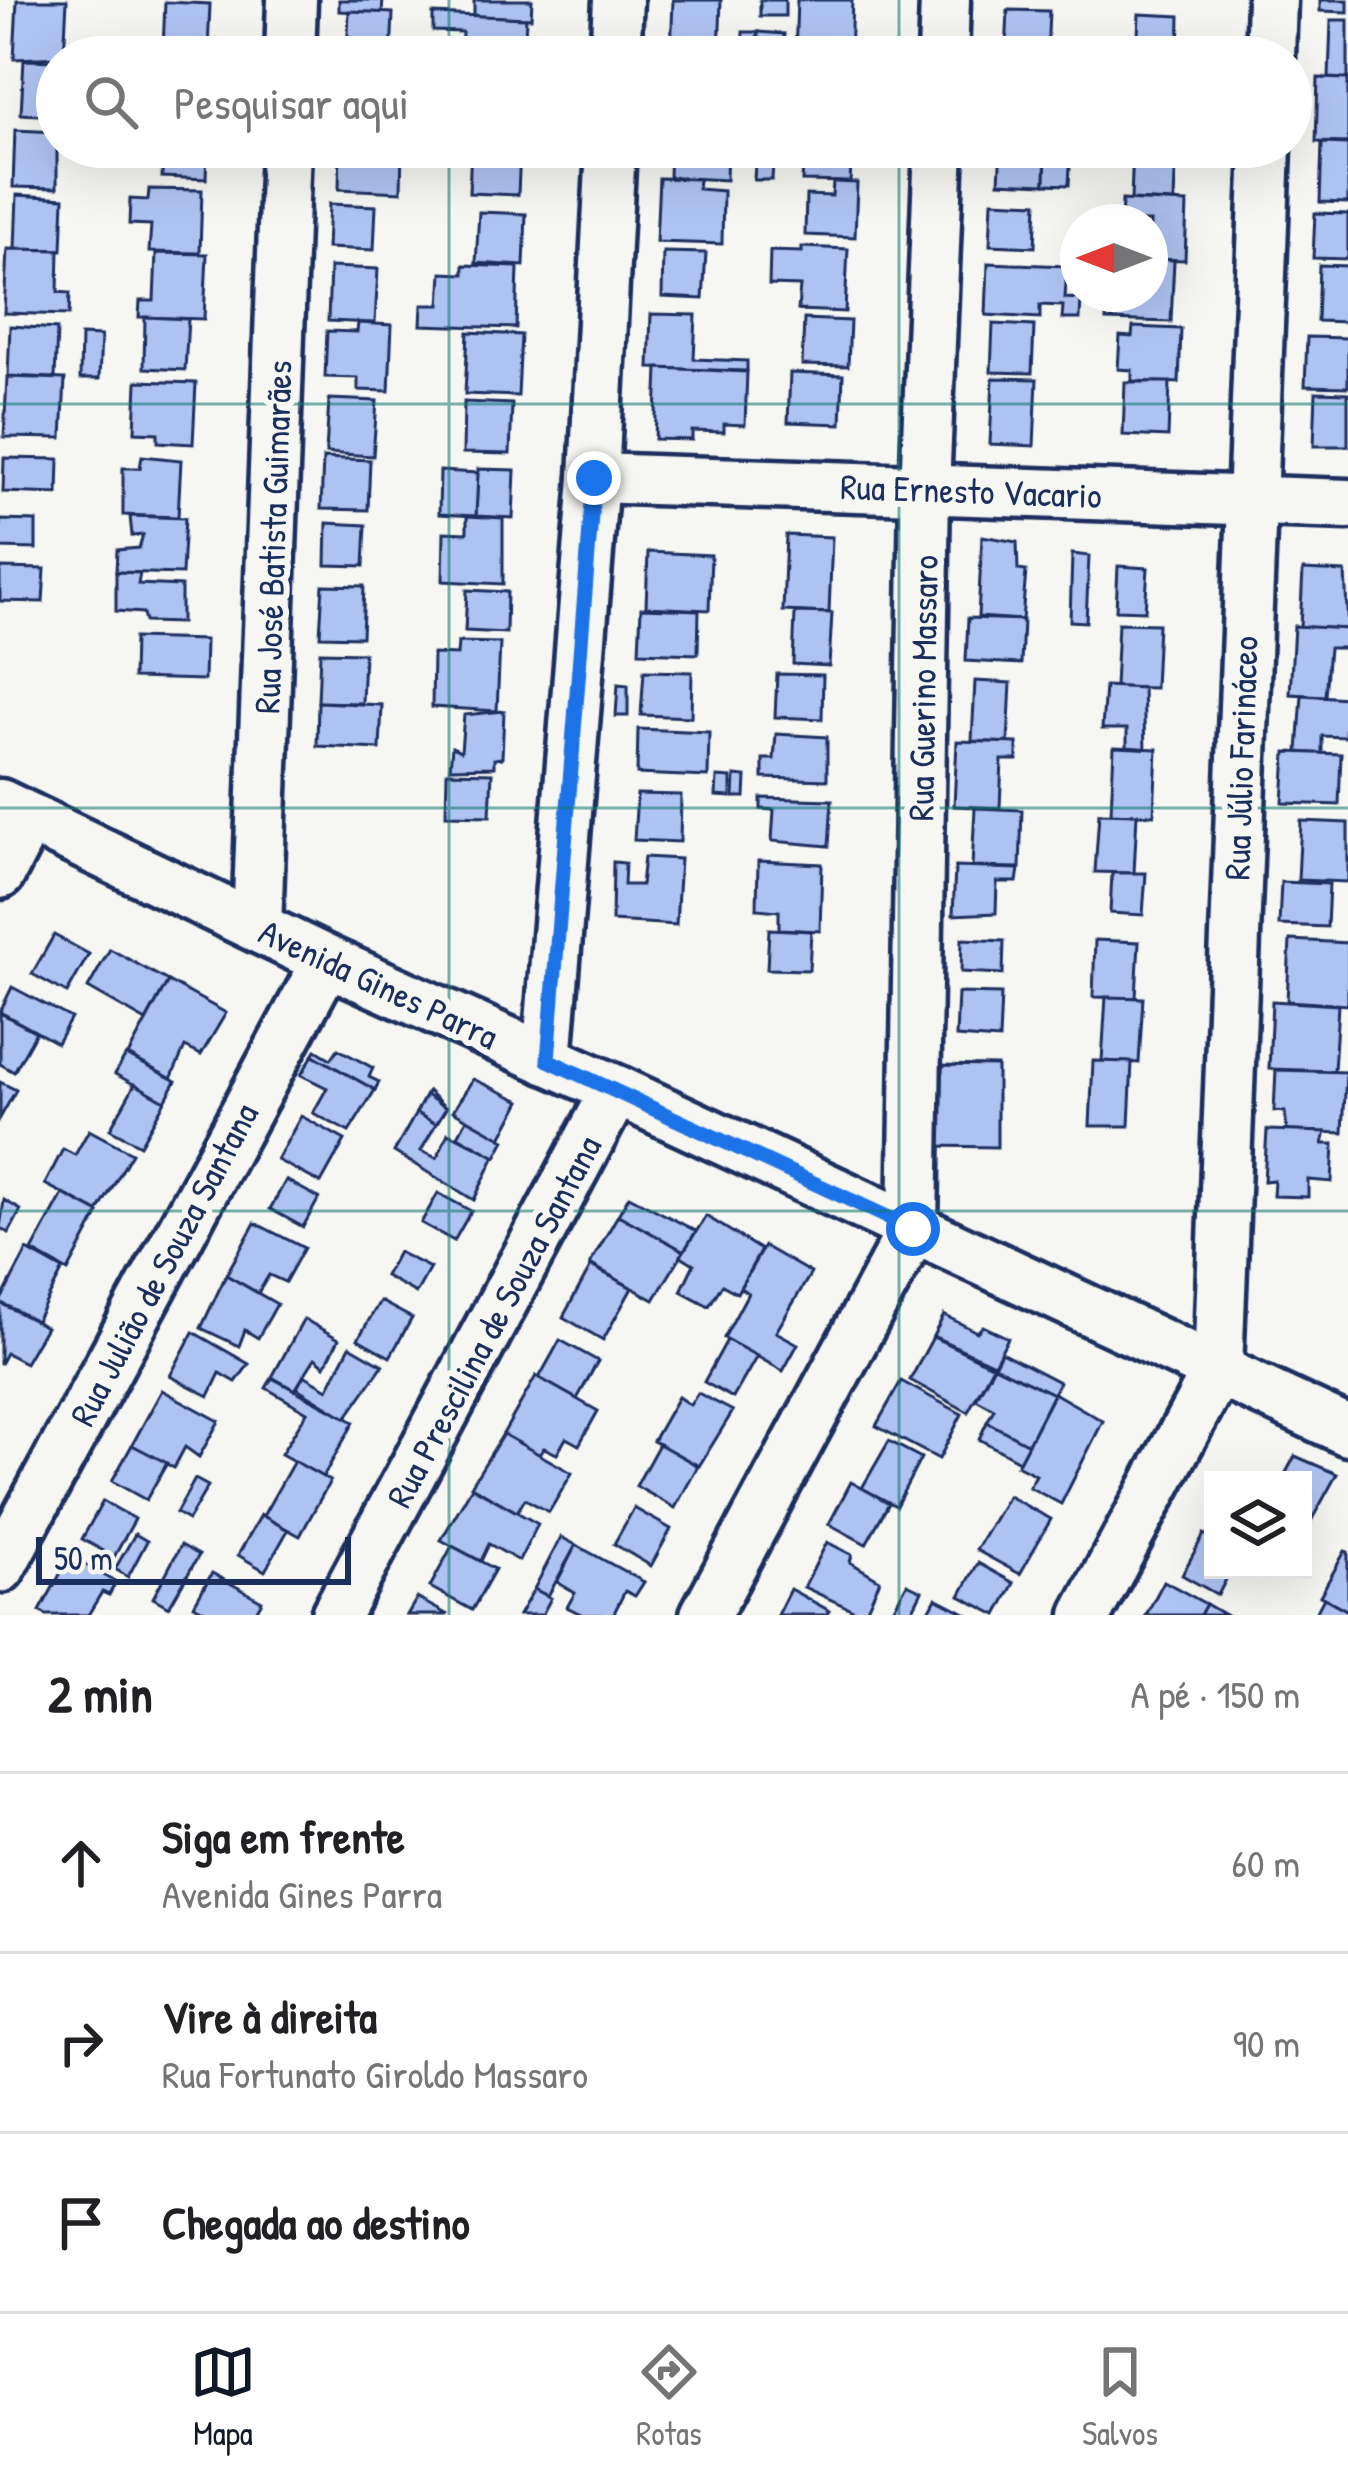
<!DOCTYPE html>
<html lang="pt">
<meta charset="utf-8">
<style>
:root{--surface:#fff;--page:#f6f6f6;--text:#202124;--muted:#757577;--line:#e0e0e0;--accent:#111827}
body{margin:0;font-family:"Patrick Hand",sans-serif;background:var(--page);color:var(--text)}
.controls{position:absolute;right:36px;bottom:36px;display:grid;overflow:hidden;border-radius:0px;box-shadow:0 12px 48px #0002}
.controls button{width:108px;height:108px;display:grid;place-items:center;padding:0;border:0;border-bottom:3px solid var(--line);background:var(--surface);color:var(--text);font:60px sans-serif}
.compass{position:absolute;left:1060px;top:204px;width:108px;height:108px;border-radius:50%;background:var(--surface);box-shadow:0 12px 48px #0002;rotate:270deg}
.scale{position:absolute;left:36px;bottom:30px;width:315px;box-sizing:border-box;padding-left:12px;border:6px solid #1b2f5e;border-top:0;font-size:33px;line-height:42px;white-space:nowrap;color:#1b2f5e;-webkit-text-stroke:9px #f6f6f2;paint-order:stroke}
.stop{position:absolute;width:36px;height:36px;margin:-27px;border:9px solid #1a73e8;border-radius:50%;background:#fff}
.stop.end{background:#1a73e8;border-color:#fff;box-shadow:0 3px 12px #0008}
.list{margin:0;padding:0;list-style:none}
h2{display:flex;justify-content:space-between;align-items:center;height:156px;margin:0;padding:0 48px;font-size:51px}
h2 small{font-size:39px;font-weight:400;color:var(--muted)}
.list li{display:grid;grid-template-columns:78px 1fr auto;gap:36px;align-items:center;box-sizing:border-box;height:180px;padding:0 48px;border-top:3px solid var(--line)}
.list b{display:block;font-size:45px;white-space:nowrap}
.list p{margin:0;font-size:39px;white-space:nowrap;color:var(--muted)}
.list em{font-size:39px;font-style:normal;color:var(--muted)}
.icon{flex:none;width:66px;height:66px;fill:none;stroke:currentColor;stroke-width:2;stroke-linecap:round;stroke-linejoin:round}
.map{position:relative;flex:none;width:1348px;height:1615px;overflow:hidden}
.search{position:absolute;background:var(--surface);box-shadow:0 12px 48px #0002;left:36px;right:36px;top:36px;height:132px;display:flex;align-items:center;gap:30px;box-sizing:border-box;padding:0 42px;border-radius:66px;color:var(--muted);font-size:45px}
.sheet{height:696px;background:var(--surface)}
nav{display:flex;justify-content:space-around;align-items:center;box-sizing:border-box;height:168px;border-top:3px solid var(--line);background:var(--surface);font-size:33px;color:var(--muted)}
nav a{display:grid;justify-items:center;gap:6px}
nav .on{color:var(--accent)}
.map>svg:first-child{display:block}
.building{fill:#afc3f2;stroke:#1b2f5e;stroke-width:3}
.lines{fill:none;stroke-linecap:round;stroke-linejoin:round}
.minor-casing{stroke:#1b2f5e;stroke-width:57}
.minor{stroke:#f6f6f2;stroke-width:48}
.route{stroke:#1a73e8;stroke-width:15}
.grid{fill:none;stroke:#0f766e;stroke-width:3;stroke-opacity:0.55}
.labels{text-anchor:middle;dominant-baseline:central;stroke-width:12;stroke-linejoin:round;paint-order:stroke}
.street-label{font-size:36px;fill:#1b2f5e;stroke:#f6f6f2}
</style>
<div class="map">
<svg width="1348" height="1615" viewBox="0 0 1348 1615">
<rect width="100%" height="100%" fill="#f6f6f2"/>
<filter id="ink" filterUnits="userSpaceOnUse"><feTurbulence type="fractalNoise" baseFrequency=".00833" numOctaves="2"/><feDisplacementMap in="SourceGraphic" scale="24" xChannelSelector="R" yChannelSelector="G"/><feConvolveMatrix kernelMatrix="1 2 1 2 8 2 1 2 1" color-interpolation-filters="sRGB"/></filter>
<g filter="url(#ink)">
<g class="building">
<polygon points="17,0 67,0 64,57 14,59"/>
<polygon points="339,0 383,0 382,13 339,11"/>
<polygon points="474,0 532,0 531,18 474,16"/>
<polygon points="673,0 721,0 719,55 671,54"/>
<rect x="760" y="0" width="25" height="16"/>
<polygon points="797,0 852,0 850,57 795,57"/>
<polygon points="1320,0 1348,0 1348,12 1320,11"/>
<polygon points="165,2 210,4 208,51 163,49"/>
<polygon points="1008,10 1049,11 1047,57 1006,55"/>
<polygon points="349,11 393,13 391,57 347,57"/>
<polygon points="433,14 526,18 524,57 461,57 462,32 433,31"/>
<polygon points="1139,14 1180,16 1179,57 1137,57"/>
<polygon points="1331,20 1348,20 1348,79 1329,78"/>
<polygon points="743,32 758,32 756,56 742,56"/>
<polygon points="758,32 784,34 783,57 758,56"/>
<polygon points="24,60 57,61 57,116 21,114"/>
<polygon points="1318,78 1348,79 1348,143 1316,142"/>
<polygon points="15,130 57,132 57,188 13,187"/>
<polygon points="1322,143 1348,144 1348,203 1320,202"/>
<polygon points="163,147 207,147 206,179 162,177"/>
<polygon points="340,147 402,147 401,192 339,189"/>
<polygon points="471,147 520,148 518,195 469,193"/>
<polygon points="670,147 727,147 726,180 669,177"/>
<polygon points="756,147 774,147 772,180 754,180"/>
<polygon points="804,147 852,147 850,182 802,181"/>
<polygon points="1001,147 1046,147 1045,184 999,182"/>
<polygon points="1046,147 1071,147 1069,185 1045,184"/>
<polygon points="1133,147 1176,147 1174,202 1131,200"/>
<polygon points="659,178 699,179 698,189 723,191 722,244 656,242"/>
<polygon points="833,182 857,183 855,237 805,235 806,195 832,196"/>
<polygon points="149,189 202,190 200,253 149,252 151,225 129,224 130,199 148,200"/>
<polygon points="17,195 64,198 62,250 15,249"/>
<polygon points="1122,200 1187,203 1185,260 1150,259 1150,222 1121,222"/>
<polygon points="992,201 1037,203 1035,247 990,245"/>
<polygon points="329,204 376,206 374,250 327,248"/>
<polygon points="479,212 526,214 524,266 476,263"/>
<polygon points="1315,213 1348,214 1348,259 1313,258"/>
<polygon points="802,247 848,249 845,312 798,310 800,286 769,285 770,251 802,252"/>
<polygon points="7,249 59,250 58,292 70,293 69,315 4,313"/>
<polygon points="663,252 706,253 703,299 662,297"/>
<polygon points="156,253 207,254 204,319 139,317 140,301 154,301"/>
<polygon points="1150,259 1174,260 1171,322 1106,320 1107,294 1150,294"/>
<polygon points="988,263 1067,266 1065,298 1081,299 1080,319 1062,319 1063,306 1040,305 1040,318 986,315"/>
<polygon points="464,265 518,267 516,328 421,325 422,305 440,305 442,273 464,274"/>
<polygon points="1319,265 1348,266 1348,322 1317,321"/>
<polygon points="330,267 378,269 375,323 328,321"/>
<polygon points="651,314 696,315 694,359 747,361 747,371 649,368"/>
<polygon points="145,317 188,319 185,370 144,368"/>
<polygon points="804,319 850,321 848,366 802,365"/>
<polygon points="358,323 392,325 389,391 358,390 358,378 325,377 327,331 357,332"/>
<polygon points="993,324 1034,326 1032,373 991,372"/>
<polygon points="10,326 57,329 55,378 8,376"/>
<polygon points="1133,327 1181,329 1179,383 1132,381 1132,370 1118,369 1120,336 1132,337"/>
<polygon points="468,332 521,335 518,396 465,394"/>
<polygon points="81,335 101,336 99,379 80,379"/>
<polygon points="1307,337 1348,338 1348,387 1305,386"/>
<polygon points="658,368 747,372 745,425 724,424 724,432 692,431 692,440 655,439"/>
<polygon points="790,373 843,375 841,424 788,422"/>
<polygon points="7,377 65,379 62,438 4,437"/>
<polygon points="993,378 1037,379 1034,446 990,444"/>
<polygon points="137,381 196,383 193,444 158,442 158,433 135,432"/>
<polygon points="1125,382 1170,382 1168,437 1123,435"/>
<polygon points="1316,392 1348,393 1348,446 1314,446"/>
<polygon points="329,399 377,401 373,456 326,453"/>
<polygon points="464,402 512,404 510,454 463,453"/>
<polygon points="142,456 181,460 178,517 123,515 123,468 140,468"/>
<polygon points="4,458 59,459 58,494 3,492"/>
<polygon points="323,458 370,460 368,510 321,509"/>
<polygon points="478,469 515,470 513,518 476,516"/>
<polygon points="440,471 478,473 476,516 439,514"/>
<polygon points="130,516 185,518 182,574 116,572 117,550 139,548 143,535 132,536"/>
<polygon points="467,516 503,518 503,584 443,581 444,532 467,533"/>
<polygon points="0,520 36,521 36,549 0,548"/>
<polygon points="327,523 366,525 364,566 326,565"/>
<polygon points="786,535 832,537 829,613 783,611"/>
<polygon points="982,536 1017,542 1018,570 1026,571 1022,620 978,617"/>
<polygon points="648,552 711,555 709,610 646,607"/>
<polygon points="1072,554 1089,556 1086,622 1070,621"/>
<polygon points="1118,566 1148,568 1145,611 1116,610"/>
<polygon points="0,568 45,569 43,602 0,601"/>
<polygon points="1303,570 1345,572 1348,629 1300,627"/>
<polygon points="116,572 140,573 138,584 181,586 181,623 145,622 143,613 116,611"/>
<polygon points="323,585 364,586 362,637 320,636"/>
<polygon points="467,590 507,592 506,633 465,631"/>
<polygon points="641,608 699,610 698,654 639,652"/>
<polygon points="795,612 832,613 829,666 793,664"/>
<polygon points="968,618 1023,620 1021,664 966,661"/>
<polygon points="1118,623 1158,624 1155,688 1115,687"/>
<polygon points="1294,626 1348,629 1348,648 1329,648 1325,696 1290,694"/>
<polygon points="134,638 205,640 204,680 133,678"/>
<polygon points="458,642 500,643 497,711 432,707 433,654 457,655"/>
<polygon points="320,652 364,653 362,703 318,702"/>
<polygon points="644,671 692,672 691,717 641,715"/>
<polygon points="777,674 823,675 822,719 775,717"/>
<polygon points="975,681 1011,683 1008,743 972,741"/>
<polygon points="618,684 628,685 628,716 616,716"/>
<polygon points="1105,686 1143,688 1145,749 1127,747 1127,729 1102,729"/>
<polygon points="1302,695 1347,698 1345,737 1322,736 1322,754 1298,752"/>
<polygon points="318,702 382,705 380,749 317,746"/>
<polygon points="504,711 502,758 494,759 494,767 450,768 452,747 461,751 464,715"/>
<polygon points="638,729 709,732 708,777 637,774"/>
<polygon points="776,734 827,737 827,780 763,778 763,759 774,759"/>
<polygon points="957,741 1017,743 1017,760 1002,760 1000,808 954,806"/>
<polygon points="1114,747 1157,749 1154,815 1111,813"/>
<polygon points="1286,752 1341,754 1339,805 1283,803"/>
<polygon points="447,772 492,773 490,816 446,815"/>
<polygon points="735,776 746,777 745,797 734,797"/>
<polygon points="717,777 731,778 731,797 716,796"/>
<polygon points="637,794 681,795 680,842 634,840"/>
<polygon points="761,798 832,800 829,846 772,841 774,810 761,809"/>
<polygon points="975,808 1022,810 1020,868 972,867"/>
<polygon points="1099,813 1137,814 1134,873 1095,872"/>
<polygon points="1301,821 1348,823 1348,882 1298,880"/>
<polygon points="644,857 680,859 676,925 612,921 613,862 625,863 624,885 641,885"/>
<polygon points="758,861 822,864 820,931 779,929 779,911 757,909"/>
<polygon points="955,867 1019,869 1017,882 997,882 996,913 953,915"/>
<polygon points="1112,873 1146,873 1143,915 1110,913"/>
<polygon points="1281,882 1329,884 1327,927 1279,925"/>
<polygon points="769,929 811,931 809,970 767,969"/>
<polygon points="54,935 89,954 67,993 32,974"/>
<polygon points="962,939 1004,941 1003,974 961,972"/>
<polygon points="1095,940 1139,942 1136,998 1093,997"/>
<polygon points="1290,940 1348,943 1348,1005 1287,1001"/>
<polygon points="110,949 168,981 146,1021 88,988"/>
<polygon points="168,981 226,1013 201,1055 185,1047 171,1079 128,1055"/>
<polygon points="12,987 71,1018 57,1043 0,1012"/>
<polygon points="958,993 1001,994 999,1040 956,1037"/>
<polygon points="1106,997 1143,998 1139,1063 1102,1061"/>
<polygon points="1272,1001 1338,1005 1334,1071 1269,1069"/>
<polygon points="0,1013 36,1032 14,1072 0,1064"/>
<polygon points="338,1049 373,1068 369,1077 379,1082 375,1090 313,1055 316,1050 331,1059"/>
<polygon points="126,1055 176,1081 165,1101 115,1074"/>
<polygon points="313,1055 375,1090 349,1132 313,1113 327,1088 301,1075"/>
<polygon points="1093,1061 1132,1062 1129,1126 1090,1126"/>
<polygon points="934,1065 997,1066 997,1147 933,1146"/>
<polygon points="1276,1070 1346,1072 1343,1133 1287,1131 1285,1112 1274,1111"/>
<polygon points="473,1079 521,1101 501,1138 453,1111"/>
<polygon points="0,1082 16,1090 0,1118"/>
<polygon points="135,1084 165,1101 140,1145 110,1129"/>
<polygon points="428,1091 446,1108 436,1124 416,1113"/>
<polygon points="426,1095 446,1108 436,1124 416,1113"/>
<polygon points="416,1113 436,1124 421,1151 437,1158 448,1133 495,1156 474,1200 394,1152"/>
<polygon points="301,1116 345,1140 321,1183 277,1160"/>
<polygon points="467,1119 505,1140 496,1157 458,1136"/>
<polygon points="89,1130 132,1153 98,1212 45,1184 63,1149 75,1155"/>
<polygon points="1267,1130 1326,1132 1323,1144 1334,1144 1332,1182 1308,1180 1308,1197 1273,1196 1274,1180 1264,1181"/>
<polygon points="286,1180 319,1198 303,1227 270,1209"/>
<polygon points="438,1193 471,1211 454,1241 421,1223"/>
<polygon points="63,1194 99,1213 68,1271 32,1251"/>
<polygon points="629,1196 696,1231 684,1251 618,1215"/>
<polygon points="4,1200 21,1210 9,1233 0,1228"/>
<polygon points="618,1215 684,1251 654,1300 590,1264"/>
<polygon points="706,1216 761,1250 737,1293 722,1285 709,1306 681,1291 694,1264 681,1256"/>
<polygon points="255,1223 304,1248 285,1282 269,1275 258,1293 226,1275"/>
<polygon points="764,1246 811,1273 776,1332 798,1344 783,1371 724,1338 748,1293 740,1288"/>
<polygon points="27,1250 63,1270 36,1321 0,1302"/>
<polygon points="398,1252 430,1268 416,1293 385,1276"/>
<polygon points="591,1266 632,1288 603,1340 563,1317"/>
<polygon points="226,1275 277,1304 258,1338 245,1330 239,1346 201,1328"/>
<polygon points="380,1301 412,1318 390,1357 358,1339"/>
<polygon points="0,1303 46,1327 25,1363 6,1353 0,1364"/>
<polygon points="944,1315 977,1332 983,1326 1008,1338 994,1364 933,1336"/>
<polygon points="304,1319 339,1339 325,1366 315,1358 295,1390 272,1377"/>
<polygon points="193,1332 249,1364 236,1382 220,1373 209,1396 170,1376"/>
<polygon points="933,1337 993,1366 968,1412 910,1380"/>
<polygon points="560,1340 598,1361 577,1399 539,1378"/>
<polygon points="727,1340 757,1356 733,1398 704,1382"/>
<polygon points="350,1346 383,1365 346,1418 297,1388 304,1375 328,1389"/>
<polygon points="1001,1352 1059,1382 1053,1394 994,1366"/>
<polygon points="994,1366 1053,1394 1028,1444 987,1422 994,1409 976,1399"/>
<polygon points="536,1376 598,1411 579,1445 566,1438 557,1454 544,1448 539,1455 503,1434"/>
<polygon points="272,1378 354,1422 323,1477 281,1454 307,1412 266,1388"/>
<polygon points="901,1381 962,1414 939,1459 876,1426"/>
<polygon points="162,1390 219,1421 199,1457 185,1447 174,1468 132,1445"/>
<polygon points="698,1393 733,1411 699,1466 653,1441 678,1397 690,1405"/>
<polygon points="1054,1393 1103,1421 1061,1504 1029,1487 1036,1475 1017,1465"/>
<polygon points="987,1422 1028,1444 1019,1461 979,1439"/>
<polygon points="503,1434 572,1473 549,1512 525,1499 517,1512 471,1486"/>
<polygon points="889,1441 921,1458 896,1506 862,1488"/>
<polygon points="659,1444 698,1466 675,1508 636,1486"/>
<polygon points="132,1445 167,1463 146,1500 112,1481"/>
<polygon points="1295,1456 1337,1474 1306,1530 1303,1528 1303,1480 1282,1480"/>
<polygon points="294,1461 330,1481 300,1536 263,1516"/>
<polygon points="195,1479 208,1486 188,1520 176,1513"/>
<polygon points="851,1482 889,1503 866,1544 829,1524"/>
<polygon points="472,1487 538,1524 519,1561 489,1544 481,1561 441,1540"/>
<polygon points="1008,1496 1051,1519 1020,1574 976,1550"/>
<polygon points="103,1501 135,1519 114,1557 82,1539"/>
<polygon points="634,1508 671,1529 651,1566 614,1544"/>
<polygon points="261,1515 288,1530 265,1571 238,1555"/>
<polygon points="135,1534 147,1541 128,1577 115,1569"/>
<polygon points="1204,1534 1213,1539 1213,1570 1231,1570 1218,1595 1182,1575"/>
<polygon points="561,1537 576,1545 548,1596 534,1589"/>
<polygon points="827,1542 852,1555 850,1562 880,1580 864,1615 804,1587"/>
<polygon points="181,1545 199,1555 169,1607 153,1598"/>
<polygon points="576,1545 644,1582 635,1596 625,1591 613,1615 583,1615 567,1607 575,1593 557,1582"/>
<polygon points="452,1546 495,1569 472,1610 430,1587"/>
<polygon points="1345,1551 1348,1552 1348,1611 1320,1596"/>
<polygon points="70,1556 116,1582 109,1595 102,1592 88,1615 46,1615 40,1611"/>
<polygon points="978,1563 1014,1583 997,1615 960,1596"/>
<polygon points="212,1573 262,1601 254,1615 212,1615 194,1605"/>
<polygon points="1164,1581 1206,1604 1200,1615 1146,1615"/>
<polygon points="907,1584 922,1591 910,1615 890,1615"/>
<polygon points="534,1589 551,1598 542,1615 519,1615"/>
<polygon points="790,1589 830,1611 827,1615 777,1615"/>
<polygon points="417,1598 448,1615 407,1615"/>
<polygon points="936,1598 969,1615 927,1615"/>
<polygon points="1324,1598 1348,1611 1348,1615 1315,1615"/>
<polygon points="1206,1604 1225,1615 1200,1615"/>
</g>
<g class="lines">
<g class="minor-casing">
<g id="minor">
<polyline points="290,57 292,0"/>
<polyline points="615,57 618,0"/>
<polyline points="943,57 945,0"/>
<polyline points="1270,57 1272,0"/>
<polyline points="594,478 1348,504"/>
<polyline points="0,804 327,961 616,1090 1348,1431"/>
<polyline points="0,874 29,818"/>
<polyline points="257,927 286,147"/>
<polyline points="547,1060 594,478 611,147"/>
<polyline points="0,1568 327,961"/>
<polyline points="336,1615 616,1090"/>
<polyline points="705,1615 913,1229 925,489 939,147"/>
<polyline points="1086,1615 1218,1369 1266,147"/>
</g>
</g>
<use href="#minor" class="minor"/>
</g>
</g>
<g class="lines" filter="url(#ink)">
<polyline class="route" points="594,478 548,1060 913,1229"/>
</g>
<path class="grid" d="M 449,0 L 449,57M 899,0 L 899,57M 449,147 L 449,1615M 899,147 L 899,1615M 0,404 L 1348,404M 0,808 L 1348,808M 0,1211 L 1348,1211"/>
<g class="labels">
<g class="street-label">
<text transform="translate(971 490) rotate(2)">Rua Ernesto Vacario</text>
<text transform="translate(272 537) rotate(-88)">Rua José Batista Guimarães</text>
<text transform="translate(922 688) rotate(-89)">Rua Guerino Massaro</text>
<text transform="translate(1240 758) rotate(-88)">Rua Júlio Farináceo</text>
<text transform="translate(379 983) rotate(25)">Avenida Gines Parra</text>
<text transform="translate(163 1264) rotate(-62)">Rua Julião de Souza Santana</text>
<text transform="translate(493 1321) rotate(-62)">Rua Prescilina de Souza Santana</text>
</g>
</g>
</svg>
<div class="controls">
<button><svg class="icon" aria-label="layers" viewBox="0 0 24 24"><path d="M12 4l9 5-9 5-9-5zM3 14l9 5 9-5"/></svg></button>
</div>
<svg class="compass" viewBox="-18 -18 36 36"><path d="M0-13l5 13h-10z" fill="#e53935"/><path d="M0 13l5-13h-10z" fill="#757577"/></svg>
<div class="scale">50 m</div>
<div class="stop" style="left:913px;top:1229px"></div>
<div class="stop end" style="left:594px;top:478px"></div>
<div class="search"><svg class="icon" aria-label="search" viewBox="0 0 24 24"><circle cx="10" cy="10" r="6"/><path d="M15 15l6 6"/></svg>Pesquisar aqui</div>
</div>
<section class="sheet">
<h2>2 min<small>A pé · 150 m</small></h2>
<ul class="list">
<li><svg class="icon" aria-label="ahead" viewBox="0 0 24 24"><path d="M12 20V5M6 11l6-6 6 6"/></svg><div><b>Siga em frente</b><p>Avenida Gines Parra</p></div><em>60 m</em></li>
<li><svg class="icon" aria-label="right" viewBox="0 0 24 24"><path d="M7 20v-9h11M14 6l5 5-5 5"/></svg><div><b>Vire à direita</b><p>Rua Fortunato Giroldo Massaro</p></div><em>90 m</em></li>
<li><svg class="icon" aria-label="arrive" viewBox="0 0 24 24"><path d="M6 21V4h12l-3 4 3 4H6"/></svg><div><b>Chegada ao destino</b></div></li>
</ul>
</section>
<nav>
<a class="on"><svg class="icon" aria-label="map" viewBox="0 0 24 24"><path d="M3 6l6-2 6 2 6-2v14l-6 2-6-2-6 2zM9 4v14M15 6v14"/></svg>Mapa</a>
<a><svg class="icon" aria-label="directions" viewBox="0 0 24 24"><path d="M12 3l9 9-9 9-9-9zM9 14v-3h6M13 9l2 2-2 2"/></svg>Rotas</a>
<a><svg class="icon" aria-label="saved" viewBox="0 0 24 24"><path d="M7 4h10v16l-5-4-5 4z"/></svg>Salvos</a>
</nav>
